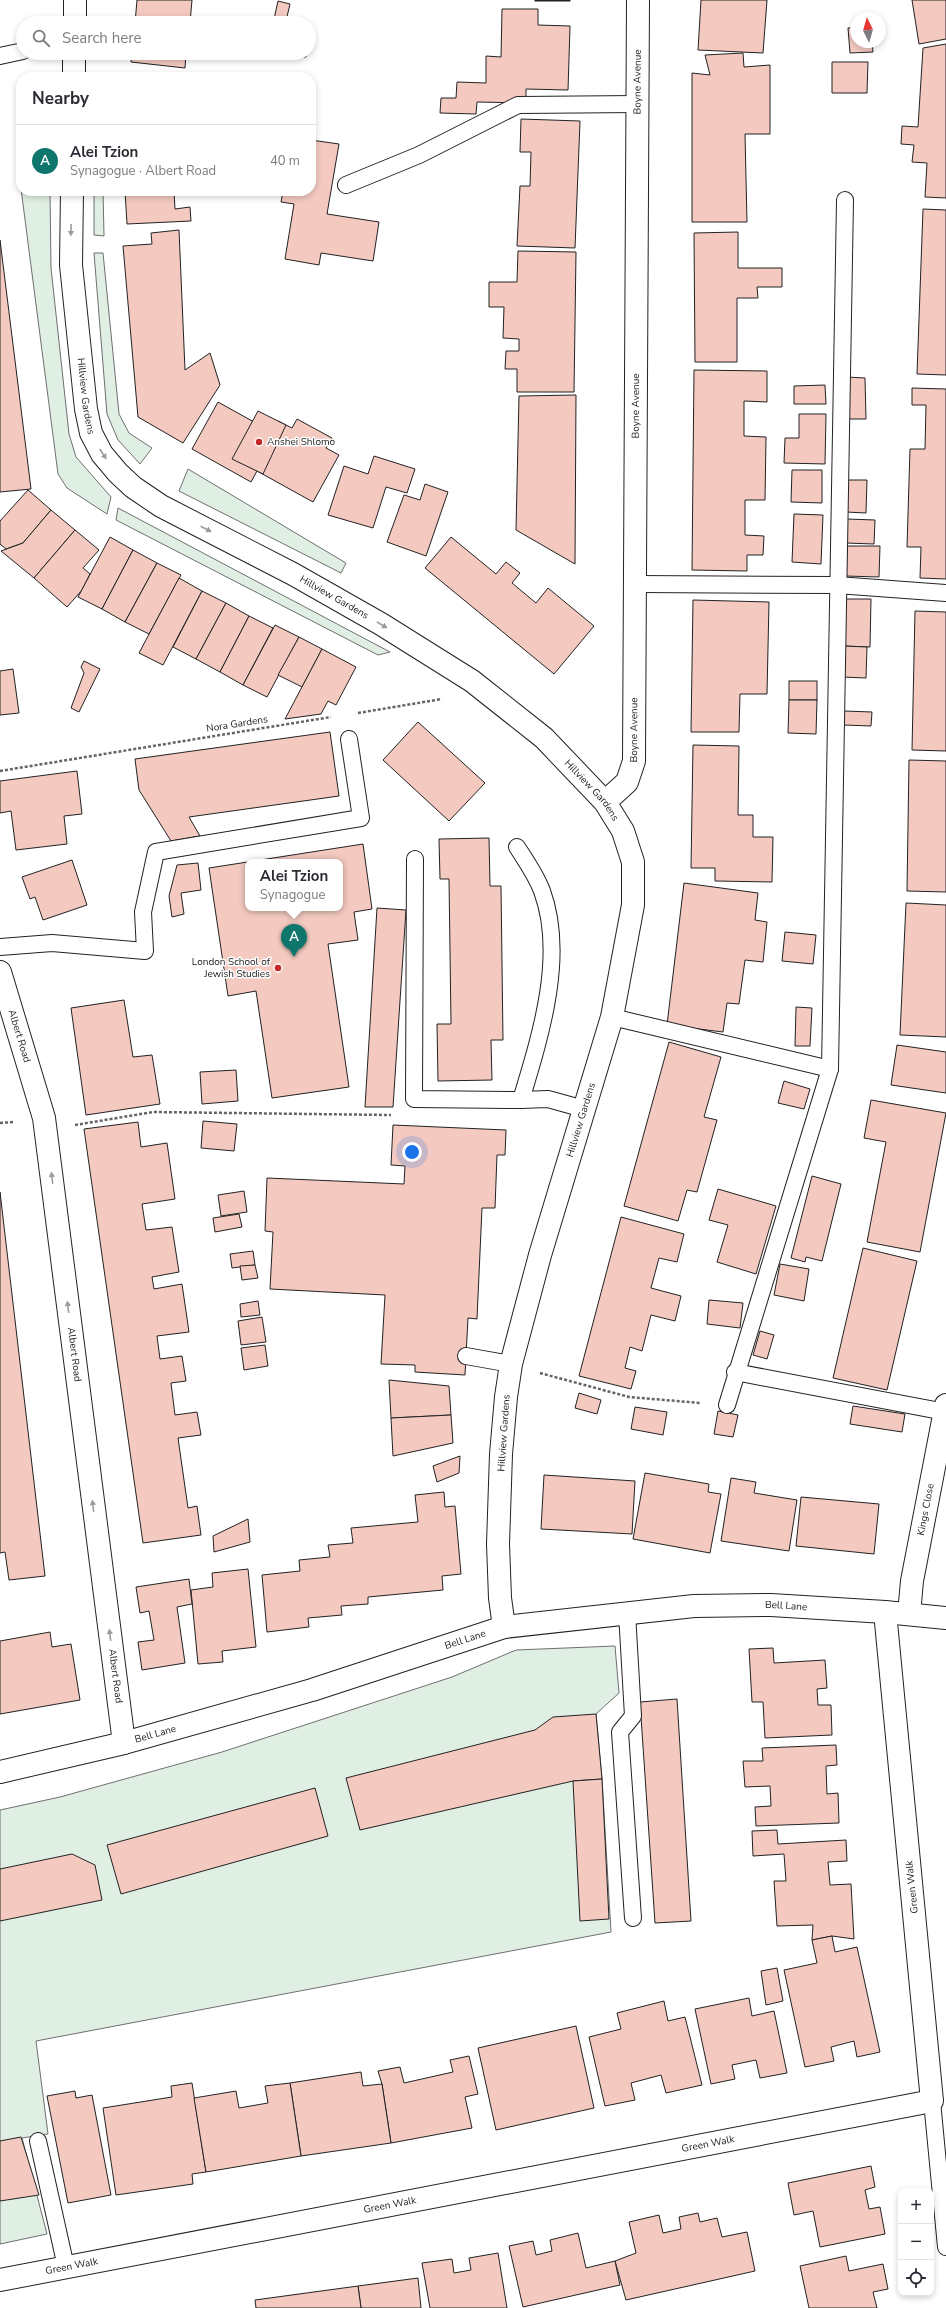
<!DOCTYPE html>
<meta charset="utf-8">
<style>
:root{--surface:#fff;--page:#f7f7f7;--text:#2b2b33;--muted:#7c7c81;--line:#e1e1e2;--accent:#0f766e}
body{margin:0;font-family:"Nunito Sans",sans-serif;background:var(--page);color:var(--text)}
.controls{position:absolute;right:12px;bottom:12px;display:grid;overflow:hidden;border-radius:8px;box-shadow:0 2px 6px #0003}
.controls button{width:36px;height:36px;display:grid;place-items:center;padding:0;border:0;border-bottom:1px solid var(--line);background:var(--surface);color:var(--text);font:20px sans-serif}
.compass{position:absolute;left:850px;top:12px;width:36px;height:36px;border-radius:50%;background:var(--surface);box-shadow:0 2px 6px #0003;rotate:355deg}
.you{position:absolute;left:412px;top:1152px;width:14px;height:14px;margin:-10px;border:3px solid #fff;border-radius:50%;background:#1a73e8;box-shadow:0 0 0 6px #1a73e833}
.badge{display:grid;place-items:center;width:26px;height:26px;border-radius:50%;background:var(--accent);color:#fff;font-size:13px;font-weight:700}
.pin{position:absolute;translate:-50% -33px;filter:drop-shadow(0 1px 2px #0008)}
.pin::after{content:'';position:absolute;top:21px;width:14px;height:12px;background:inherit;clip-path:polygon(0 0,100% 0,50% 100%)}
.popup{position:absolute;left:245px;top:859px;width:98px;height:52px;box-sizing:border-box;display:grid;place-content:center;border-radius:8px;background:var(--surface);filter:drop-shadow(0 1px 3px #0005);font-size:13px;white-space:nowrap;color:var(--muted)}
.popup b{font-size:15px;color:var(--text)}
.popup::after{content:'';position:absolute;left:50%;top:100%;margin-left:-8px;border:8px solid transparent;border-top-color:var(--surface)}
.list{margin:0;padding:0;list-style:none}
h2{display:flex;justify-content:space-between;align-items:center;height:52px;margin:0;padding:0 16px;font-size:17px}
h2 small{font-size:13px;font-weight:400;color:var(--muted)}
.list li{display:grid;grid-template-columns:26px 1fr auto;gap:12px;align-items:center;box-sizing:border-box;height:72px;padding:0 16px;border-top:1px solid var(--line)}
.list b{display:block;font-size:15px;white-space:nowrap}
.list p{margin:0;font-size:13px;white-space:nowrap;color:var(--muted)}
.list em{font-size:13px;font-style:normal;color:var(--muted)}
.icon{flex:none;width:22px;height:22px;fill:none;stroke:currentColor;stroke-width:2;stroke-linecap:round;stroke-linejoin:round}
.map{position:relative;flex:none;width:946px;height:2308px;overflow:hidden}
.search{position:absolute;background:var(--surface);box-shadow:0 2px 6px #0003;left:16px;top:16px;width:300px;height:44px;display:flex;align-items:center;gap:10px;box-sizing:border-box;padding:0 14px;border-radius:22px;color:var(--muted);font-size:15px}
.panel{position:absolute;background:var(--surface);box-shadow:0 2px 6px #0003;left:16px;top:72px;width:300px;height:124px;border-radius:16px}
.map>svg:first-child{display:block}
.green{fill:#e0efe3;stroke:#6f6f6f}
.building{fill:#f3c9c0;stroke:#222;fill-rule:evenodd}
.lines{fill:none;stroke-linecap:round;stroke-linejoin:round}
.service-casing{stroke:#222;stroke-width:18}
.minor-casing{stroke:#222;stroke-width:24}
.tertiary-casing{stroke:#222;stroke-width:24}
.path{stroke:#646464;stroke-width:2.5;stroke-dasharray:3 2;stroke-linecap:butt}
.service{stroke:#fff;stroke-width:16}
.minor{stroke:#fff;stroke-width:22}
.tertiary{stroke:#fff;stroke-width:22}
.oneway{fill:#9c9c9c}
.poi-dot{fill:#c62828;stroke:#fff;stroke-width:1.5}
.labels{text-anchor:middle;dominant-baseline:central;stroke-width:3;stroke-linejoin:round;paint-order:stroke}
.street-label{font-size:10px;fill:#222;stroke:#fff}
.poi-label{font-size:10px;fill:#222;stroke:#fff;text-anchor:start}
</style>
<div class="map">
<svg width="946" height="2308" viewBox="0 0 946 2308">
<rect width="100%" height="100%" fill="#fff"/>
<g class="green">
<polygon points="21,163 21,191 50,191 51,268 69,434 76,457 111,497 107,514 67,488 58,474 20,181"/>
<polygon points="94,191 103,191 104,236 94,235"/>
<polygon points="94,253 103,253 119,414 129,433 152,448 140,464 118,440 107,414"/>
<polygon points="188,469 346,563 341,573 179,491"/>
<polygon points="118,508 390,652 378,655 116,520"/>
<polygon points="615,1646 619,1693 596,1714 602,1779 611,1932 36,2041 48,2134 22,2138 47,2234 0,2244 0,1810 60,1797 222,1752 452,1677 516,1650"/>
</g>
<g class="building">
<polygon points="137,0 192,0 190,23 135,23"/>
<rect x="535" y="0" width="35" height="1"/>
<polygon points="701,0 767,0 763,53 698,50"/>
<polygon points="912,0 946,0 946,39 919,44"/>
<polygon points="278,1 290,4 286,21 274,19"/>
<polygon points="502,9 538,9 538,25 570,26 568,90 526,89 526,103 477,102 476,114 440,113 441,98 456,98 457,82 486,83 486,56 501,57"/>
<polygon points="856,27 856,42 872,42 873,52 850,53 848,28"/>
<polygon points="946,44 946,198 925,197 927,163 912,162 914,145 901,144 902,126 918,127 923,48"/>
<polygon points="132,53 186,53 185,68 131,62"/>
<polygon points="289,53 306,53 306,57 289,56"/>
<polygon points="743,53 744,67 770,65 770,134 745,134 747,222 692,222 692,73 710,75 705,55"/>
<polygon points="832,62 868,62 867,93 832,93"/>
<polygon points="521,119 580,121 575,248 517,246 520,186 530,186 531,152 520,152"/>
<polygon points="311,140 339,144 327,214 379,222 373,261 321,253 319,265 285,259 294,204 281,202 283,191 311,191"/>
<polygon points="125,191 174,191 175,209 190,207 191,221 127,224"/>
<polygon points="923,209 946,210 946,375 917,374"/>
<polygon points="179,230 185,370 210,353 220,385 183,443 138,417 123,246 152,244 151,233"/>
<polygon points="738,232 738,268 782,268 782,287 757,287 758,298 737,298 737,362 695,362 694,233"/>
<polygon points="0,240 31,489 0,492"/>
<polygon points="518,251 576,252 574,392 517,392 517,369 505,369 506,351 519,351 519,339 503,338 504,307 489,307 489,282 517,282"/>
<polygon points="694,370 767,371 767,402 744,401 744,436 766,437 765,500 745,500 745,535 764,536 763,555 747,555 747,571 692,570"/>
<polygon points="847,377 865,378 866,419 848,419"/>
<polygon points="825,385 826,404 794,404 794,386"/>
<polygon points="912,388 946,389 946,579 920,578 921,547 907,547 910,449 925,449 926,405 912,405"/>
<polygon points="576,395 575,564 516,530 519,396"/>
<polygon points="218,402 272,432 278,421 292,428 297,419 332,438 326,448 339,455 313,502 257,471 251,482 192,449"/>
<polygon points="258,411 286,425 263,474 232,459"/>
<polygon points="799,414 826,414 825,464 784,463 785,438 799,438"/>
<polygon points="374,456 415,469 407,493 386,487 373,528 328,515 344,466 368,474"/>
<polygon points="792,470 822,470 822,503 791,502"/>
<polygon points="847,480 867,480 866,513 846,512"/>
<polygon points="425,484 448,492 426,556 387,542 404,495 420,500"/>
<polygon points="28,490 51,510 23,543 6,549 0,544 0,521"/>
<polygon points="51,510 75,530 34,578 1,551 23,543"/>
<polygon points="794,514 823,515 821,564 792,562"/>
<polygon points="847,519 875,520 874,544 846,543"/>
<polygon points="75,530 99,550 83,568 90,574 82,590 67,607 34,578"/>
<polygon points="110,537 133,550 102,609 78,597"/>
<polygon points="451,537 496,574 506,562 520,573 512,583 536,603 548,588 594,626 554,674 425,568"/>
<polygon points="847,546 880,546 879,577 846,576"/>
<polygon points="133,550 157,563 125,622 102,609"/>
<polygon points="157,563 181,575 149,634 125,622"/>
<polygon points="179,578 202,591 163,665 139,653"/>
<polygon points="202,591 226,603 196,659 173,647"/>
<polygon points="844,599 871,599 870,647 843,646"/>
<polygon points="693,600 769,602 767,694 740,694 739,732 691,732"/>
<polygon points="226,603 249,616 220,672 196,659"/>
<polygon points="915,611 946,612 946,751 912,750"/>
<polygon points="249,616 273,628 243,685 220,672"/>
<polygon points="275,625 299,637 267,697 243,685"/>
<polygon points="299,637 322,649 302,687 278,675"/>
<polygon points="843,646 867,647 866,678 842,677"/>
<polygon points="322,649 356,667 336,705 328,701 321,714 285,719"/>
<polygon points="84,661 100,669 79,712 71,708 84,673 81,667"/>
<polygon points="13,669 19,713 0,715 0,671"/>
<rect x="789" y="681" width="28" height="19"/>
<polygon points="789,700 817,700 816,734 788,733"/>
<polygon points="844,711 872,712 871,726 843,725"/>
<polygon points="418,722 485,783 449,821 383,760"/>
<polygon points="330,732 339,796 189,817 200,836 171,841 139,790 135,759"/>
<polygon points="693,745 739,746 738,815 753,815 753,837 773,837 772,882 715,881 715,868 691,868"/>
<polygon points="909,760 946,761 946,892 907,891"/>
<polygon points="77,771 82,814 64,816 67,844 16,850 11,811 0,813 0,781"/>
<polygon points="489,838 490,886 501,886 503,1040 491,1040 492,1080 438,1081 437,1024 451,1024 449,879 440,879 439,839"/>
<path d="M 363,844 L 372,909 L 354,912 L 358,940 L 328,944 L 349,1087 L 272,1098 L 256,991 L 228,996 L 209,868 ZM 248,862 L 340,862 L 340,908 L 248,908 Z"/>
<polygon points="72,860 87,905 43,920 35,897 30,899 22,877"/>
<polygon points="198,863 201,890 181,893 184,914 172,917 169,896 177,865"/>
<polygon points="684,883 758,893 755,920 767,922 763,962 745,960 739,1004 727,1003 723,1032 667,1025"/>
<polygon points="906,903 946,905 946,1037 900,1035"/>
<polygon points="377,908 406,910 393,1107 365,1107"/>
<polygon points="785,932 816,935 813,964 782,961"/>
<polygon points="124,1000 133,1057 152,1055 160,1104 86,1115 71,1008"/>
<polygon points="796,1007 812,1008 810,1046 795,1046"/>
<polygon points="669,1042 721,1057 704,1117 717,1120 697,1192 687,1190 678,1221 624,1206"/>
<polygon points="897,1045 946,1052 946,1093 891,1085"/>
<polygon points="236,1070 238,1101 202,1104 200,1072"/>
<polygon points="784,1081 810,1089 804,1109 778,1103"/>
<polygon points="871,1100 946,1113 920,1252 867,1242 886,1142 864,1138"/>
<polygon points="203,1121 237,1124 234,1151 201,1148"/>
<polygon points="138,1122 141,1147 167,1143 175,1199 142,1204 146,1230 172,1227 179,1272 152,1277 154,1289 182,1284 189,1332 157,1336 160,1359 182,1356 186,1381 171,1383 175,1415 197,1412 201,1435 178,1438 188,1508 197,1506 201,1535 143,1543 84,1129"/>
<polygon points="393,1125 506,1130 505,1155 497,1155 495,1208 482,1208 477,1319 468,1318 465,1375 415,1372 415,1365 381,1364 385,1295 270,1289 273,1232 265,1231 267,1178 404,1184 405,1166 391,1165"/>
<polygon points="812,1176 841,1184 822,1261 806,1257 805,1262 791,1258"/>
<polygon points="718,1189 776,1206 756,1274 717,1262 728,1225 709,1220"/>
<polygon points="244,1191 247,1212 221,1216 218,1195"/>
<polygon points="0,1192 45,1576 9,1580 5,1552 0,1553"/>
<polygon points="239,1214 242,1227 215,1232 213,1218"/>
<polygon points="621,1217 684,1234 677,1262 659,1258 651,1288 681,1296 675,1321 651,1315 642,1351 630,1347 625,1368 636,1371 631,1389 579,1376"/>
<polygon points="863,1248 917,1261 887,1390 833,1378"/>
<polygon points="253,1251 255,1265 232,1268 230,1254"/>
<polygon points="780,1264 809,1269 804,1301 774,1295"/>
<polygon points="255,1265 258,1278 242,1280 240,1266"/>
<polygon points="709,1300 743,1303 740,1328 707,1324"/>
<polygon points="258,1301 260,1315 241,1317 240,1304"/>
<polygon points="262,1317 266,1342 241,1345 238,1321"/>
<polygon points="760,1331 774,1335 767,1359 753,1355"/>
<polygon points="265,1345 268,1366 244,1370 241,1348"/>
<polygon points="389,1380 449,1386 451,1415 391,1418"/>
<polygon points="579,1393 601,1400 597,1414 575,1408"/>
<polygon points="853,1406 905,1414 902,1432 850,1424"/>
<polygon points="635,1407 667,1412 663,1435 631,1429"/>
<polygon points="718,1411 738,1415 733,1437 714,1434"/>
<polygon points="451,1415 453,1443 393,1456 391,1418"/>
<polygon points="460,1456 459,1473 437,1482 433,1466"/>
<polygon points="645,1473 709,1484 708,1492 721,1494 710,1553 633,1539"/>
<polygon points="544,1475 635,1481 632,1534 541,1529"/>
<polygon points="731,1478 756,1482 754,1493 797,1500 789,1551 721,1541"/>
<polygon points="444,1492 445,1507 455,1506 461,1574 442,1576 443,1590 368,1597 368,1604 341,1606 342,1615 308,1618 309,1627 267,1632 262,1575 300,1571 299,1560 330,1557 328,1545 353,1543 351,1528 418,1522 415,1495"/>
<polygon points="801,1497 879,1504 874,1554 796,1546"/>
<polygon points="248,1519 250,1542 214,1552 213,1536"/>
<polygon points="248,1569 256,1647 222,1651 223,1662 198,1664 191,1590 213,1587 212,1573"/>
<polygon points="189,1579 192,1604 177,1607 185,1663 142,1670 138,1642 154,1640 149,1611 140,1613 136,1587"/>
<polygon points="50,1632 52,1647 71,1644 80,1700 0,1714 0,1641"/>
<polygon points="773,1648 774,1663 825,1660 827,1688 817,1689 818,1705 831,1705 832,1735 765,1738 763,1702 752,1702 749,1649"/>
<polygon points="677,1699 691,1921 655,1923 640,1702"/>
<polygon points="596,1714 602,1779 573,1781 360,1830 346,1778 535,1730 553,1717"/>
<polygon points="836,1745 837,1765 826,1766 827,1794 838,1793 839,1823 756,1826 755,1807 771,1806 770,1786 745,1787 743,1761 763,1761 762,1748"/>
<polygon points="602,1779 609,1919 580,1921 573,1781"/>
<polygon points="315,1788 328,1836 121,1894 107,1845"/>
<polygon points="777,1830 778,1844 846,1840 847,1861 828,1862 830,1885 851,1884 854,1939 832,1936 812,1940 813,1925 777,1926 774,1881 786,1881 784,1854 753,1856 752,1831"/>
<polygon points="72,1854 95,1865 102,1900 0,1921 0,1869"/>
<polygon points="832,1936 835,1952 857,1947 880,2052 857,2057 854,2041 831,2047 834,2061 805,2067 784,1970 817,1963 812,1940"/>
<polygon points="777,1968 783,2001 766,2005 761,1971"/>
<polygon points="749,1998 752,2016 774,2011 787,2073 760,2078 756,2060 732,2065 735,2079 711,2084 695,2009"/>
<polygon points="664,2001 668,2021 685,2017 702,2085 666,2093 661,2075 631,2083 635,2100 605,2106 589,2037 621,2029 617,2013"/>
<polygon points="576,2026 594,2108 496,2130 478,2048"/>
<polygon points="469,2056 478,2094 465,2097 472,2128 391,2143 382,2084 378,2071 400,2067 404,2083 453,2072 450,2060"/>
<polygon points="361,2072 363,2086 382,2084 391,2143 301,2156 290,2083"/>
<polygon points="192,2083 206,2172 192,2174 193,2184 116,2195 103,2108 172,2097 171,2086"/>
<polygon points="290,2083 301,2156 206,2172 194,2098 236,2091 239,2108 268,2103 265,2086"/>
<polygon points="75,2091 76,2098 92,2095 111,2195 68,2203 47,2096"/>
<polygon points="21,2137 39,2195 0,2201 0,2141"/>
<polygon points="871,2166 875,2187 865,2190 869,2209 880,2207 885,2234 820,2247 813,2211 794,2215 788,2183"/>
<polygon points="698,2213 700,2222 717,2218 722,2237 747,2232 755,2271 626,2300 615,2261 636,2253 629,2222 659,2215 663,2233 681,2229 679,2217"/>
<polygon points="578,2233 586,2268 615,2261 620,2285 523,2307 509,2246 533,2241 536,2255 552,2251 550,2240"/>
<polygon points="498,2253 507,2308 430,2308 422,2263 452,2259 454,2273 471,2270 469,2258"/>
<polygon points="846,2256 849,2271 883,2264 888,2289 873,2292 877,2308 809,2308 800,2266"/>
<polygon points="418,2278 421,2308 361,2308 358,2286"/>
<polygon points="358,2286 361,2308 256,2308 255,2300"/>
</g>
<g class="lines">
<g class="service-casing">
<g id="service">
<polyline points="0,56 23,51"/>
<polyline points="346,185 419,155 518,105 638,104"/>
<polyline points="636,584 837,585 946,593"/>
<path d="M 517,847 C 526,861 536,875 542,891 C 566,956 540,1037 521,1100 L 548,1099 L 584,1109"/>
<polyline points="415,859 414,1099 521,1100"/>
<polyline points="0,947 52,943 145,951 143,912 156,852 361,818 349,739"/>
<polyline points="612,1017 830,1069"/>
<polyline points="466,1356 511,1364"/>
<polyline points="735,1372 945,1412"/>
<polyline points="727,1405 830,1069 845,200"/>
<polyline points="627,1613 633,1716 620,1732 633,1918"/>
<polyline points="932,2101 946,2247"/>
<polyline points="38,2141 66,2267"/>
</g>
</g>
<g class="minor-casing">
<g id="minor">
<polyline points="75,23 75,0"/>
<polyline points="74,77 74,53"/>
<path id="s1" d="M 72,191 L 71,265 L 86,409 L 91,433 L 102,454 L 118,473 L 133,487 L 161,506 L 293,574 L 381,624 L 472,681 L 544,738 L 605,802 L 623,831 L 633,862 L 633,905 L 612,1017 L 540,1255 L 511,1364 L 506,1397 L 501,1454 L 498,1544 L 500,1598 L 504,1627"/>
<path id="s2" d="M 605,802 L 627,782 L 634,761 L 638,0"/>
<path id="s3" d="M 0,972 L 44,1118 L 124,1743"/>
<path id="s4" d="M 909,1614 L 912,1581 L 946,1405"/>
<path id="s5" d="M 0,2280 L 932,2101 L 885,1612"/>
</g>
</g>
<g class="tertiary-casing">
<g id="tertiary">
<path id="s6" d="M 0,1772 L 124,1743 L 312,1690 L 504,1627 L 694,1606 L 771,1605 L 885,1612 L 946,1618"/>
</g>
</g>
<g class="path">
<polyline points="358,713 442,699"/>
<polyline points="0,771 331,717"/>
<polyline points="0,1123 13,1122"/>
<polyline points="75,1125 153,1112 391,1115"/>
<polyline points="540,1373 629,1397 700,1403"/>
</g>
<use href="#service" class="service"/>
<use href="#minor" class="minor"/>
<use href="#tertiary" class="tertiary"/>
</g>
<defs><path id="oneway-solid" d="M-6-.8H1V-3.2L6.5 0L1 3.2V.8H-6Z"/></defs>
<g class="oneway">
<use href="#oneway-solid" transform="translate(71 230) rotate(91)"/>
<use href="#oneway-solid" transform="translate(103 454) rotate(56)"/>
<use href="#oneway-solid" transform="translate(206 529) rotate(27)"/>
<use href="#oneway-solid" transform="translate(382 625) rotate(31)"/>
<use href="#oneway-solid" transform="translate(52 1178) rotate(-97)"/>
<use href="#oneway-solid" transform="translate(68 1307) rotate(-97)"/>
<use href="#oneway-solid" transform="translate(93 1506) rotate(-97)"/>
<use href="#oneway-solid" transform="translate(110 1635) rotate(-97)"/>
</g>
<g class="poi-dot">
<circle cx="259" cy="442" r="4"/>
<circle cx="278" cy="968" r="4"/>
</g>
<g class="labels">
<g class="street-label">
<text stroke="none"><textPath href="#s2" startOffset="731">Boyne Avenue</textPath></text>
<text stroke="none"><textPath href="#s1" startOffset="206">Hillview Gardens</textPath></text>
<text stroke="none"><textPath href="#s2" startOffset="407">Boyne Avenue</textPath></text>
<text stroke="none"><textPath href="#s1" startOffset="542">Hillview Gardens</textPath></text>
<text transform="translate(237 724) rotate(-9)">Nora Gardens</text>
<text stroke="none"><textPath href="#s2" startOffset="83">Boyne Avenue</textPath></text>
<text stroke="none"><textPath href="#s1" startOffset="866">Hillview Gardens</textPath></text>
<text stroke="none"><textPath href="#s3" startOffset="67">Albert Road</textPath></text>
<text transform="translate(581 1120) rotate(-73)">Hillview Gardens</text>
<text stroke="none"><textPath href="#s3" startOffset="391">Albert Road</textPath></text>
<text transform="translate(504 1433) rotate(-86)">Hillview Gardens</text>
<text stroke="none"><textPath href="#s4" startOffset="106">Kings Close</textPath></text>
<text stroke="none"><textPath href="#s6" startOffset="808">Bell Lane</textPath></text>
<text stroke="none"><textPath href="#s6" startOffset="484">Bell Lane</textPath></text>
<text stroke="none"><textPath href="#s3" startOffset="715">Albert Road</textPath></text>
<text stroke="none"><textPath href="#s6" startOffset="160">Bell Lane</textPath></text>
<text transform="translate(912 1887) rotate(-96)">Green Walk</text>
<text stroke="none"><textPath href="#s5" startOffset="721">Green Walk</textPath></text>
<text stroke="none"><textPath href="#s5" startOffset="397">Green Walk</textPath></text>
<text stroke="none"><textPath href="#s5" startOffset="73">Green Walk</textPath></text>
</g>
<g class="poi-label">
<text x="267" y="442">Anshei Shlomo</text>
<text x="270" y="962" text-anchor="end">London School of<tspan x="270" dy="12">Jewish Studies</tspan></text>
</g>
</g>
</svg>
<div class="controls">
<button>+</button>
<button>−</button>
<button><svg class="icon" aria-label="locate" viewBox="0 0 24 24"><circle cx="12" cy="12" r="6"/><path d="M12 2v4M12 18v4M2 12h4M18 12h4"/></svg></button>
</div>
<svg class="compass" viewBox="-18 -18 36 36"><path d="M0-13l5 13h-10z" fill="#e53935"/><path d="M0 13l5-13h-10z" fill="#7c7c81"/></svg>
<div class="you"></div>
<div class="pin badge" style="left:294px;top:957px">A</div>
<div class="popup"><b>Alei Tzion</b>Synagogue</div>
<div class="search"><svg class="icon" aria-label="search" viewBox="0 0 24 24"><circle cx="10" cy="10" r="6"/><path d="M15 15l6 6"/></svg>Search here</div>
<section class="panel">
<h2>Nearby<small></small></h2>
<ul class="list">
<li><span class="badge">A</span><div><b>Alei Tzion</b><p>Synagogue · Albert Road</p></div><em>40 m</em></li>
</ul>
</section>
</div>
